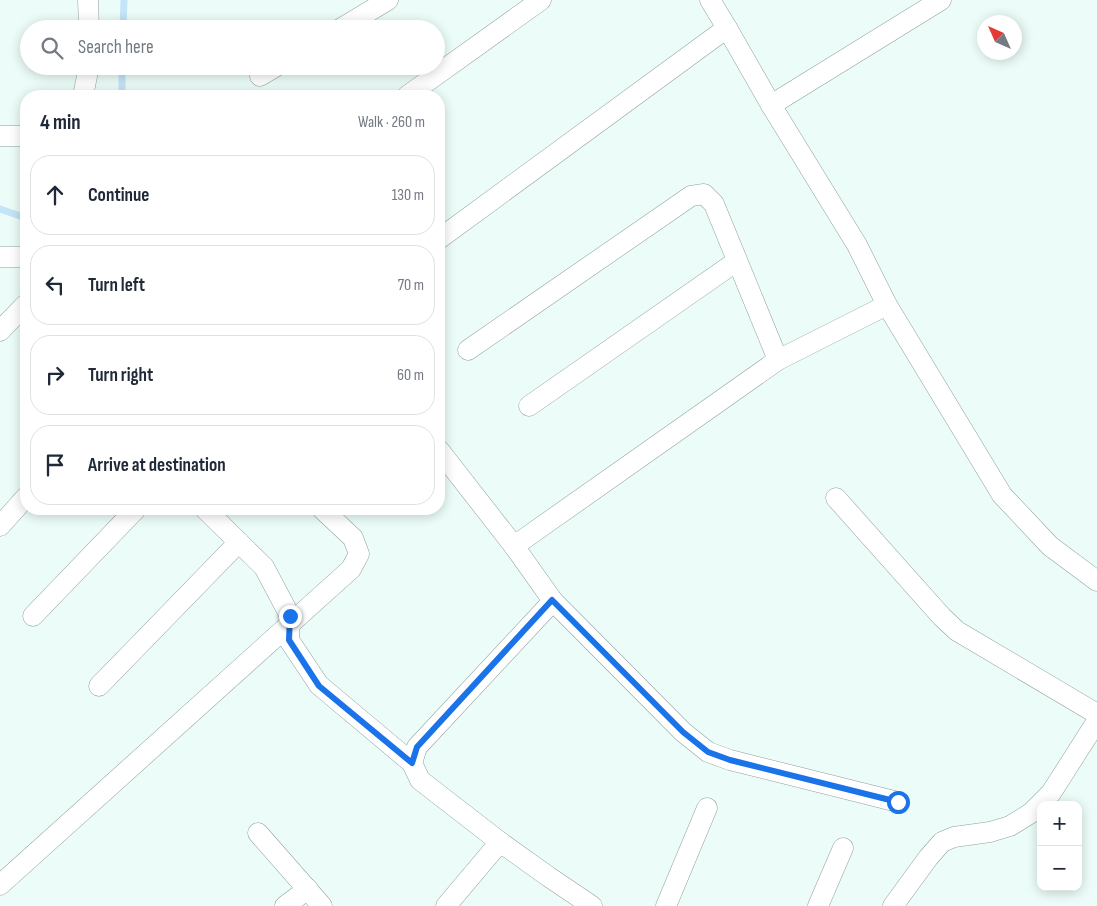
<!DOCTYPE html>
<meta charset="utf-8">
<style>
:root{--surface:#fff;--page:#f6f6f7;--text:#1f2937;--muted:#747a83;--line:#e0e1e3}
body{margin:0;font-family:"Sofia Sans Condensed",sans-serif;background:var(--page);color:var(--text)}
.controls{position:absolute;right:15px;bottom:15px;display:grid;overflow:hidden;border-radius:10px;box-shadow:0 2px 12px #0003}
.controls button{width:45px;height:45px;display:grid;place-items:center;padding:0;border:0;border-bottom:1px solid var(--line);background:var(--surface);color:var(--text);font:25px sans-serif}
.compass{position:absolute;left:977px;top:15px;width:45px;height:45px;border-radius:50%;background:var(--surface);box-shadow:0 2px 12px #0003;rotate:315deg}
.stop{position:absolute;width:15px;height:15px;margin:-11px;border:4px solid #1a73e8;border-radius:50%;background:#fff}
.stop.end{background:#1a73e8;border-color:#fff;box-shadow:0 1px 5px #0008}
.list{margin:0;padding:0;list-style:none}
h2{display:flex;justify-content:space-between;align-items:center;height:65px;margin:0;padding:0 20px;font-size:21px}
h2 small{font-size:16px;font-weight:400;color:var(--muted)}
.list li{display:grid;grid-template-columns:32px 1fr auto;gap:15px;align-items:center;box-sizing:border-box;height:80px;margin:0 10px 10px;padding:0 10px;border:1px solid var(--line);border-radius:20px}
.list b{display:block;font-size:19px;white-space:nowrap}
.list em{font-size:16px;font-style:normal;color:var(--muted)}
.icon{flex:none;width:28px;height:28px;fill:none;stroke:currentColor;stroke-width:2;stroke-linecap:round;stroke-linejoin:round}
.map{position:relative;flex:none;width:1097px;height:906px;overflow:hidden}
.search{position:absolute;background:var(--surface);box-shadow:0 2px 12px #0003;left:20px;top:20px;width:425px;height:55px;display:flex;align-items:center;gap:12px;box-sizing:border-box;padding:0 18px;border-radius:28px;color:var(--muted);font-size:19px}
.panel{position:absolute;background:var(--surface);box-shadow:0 2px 12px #0003;left:20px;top:90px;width:425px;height:425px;border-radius:20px}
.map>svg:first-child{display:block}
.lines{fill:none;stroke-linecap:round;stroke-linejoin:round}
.stream{stroke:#c4e4f7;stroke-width:7}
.minor-casing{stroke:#90a09e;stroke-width:21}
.minor{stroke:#fff;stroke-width:20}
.route{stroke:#1a73e8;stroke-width:6}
</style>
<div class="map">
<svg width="1097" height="906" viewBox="0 0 1097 906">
<rect width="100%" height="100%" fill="#ebfcf9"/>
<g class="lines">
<g class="stream">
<polyline points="123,29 124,0"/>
<polyline points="122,96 122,66"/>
<polyline points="0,209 26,218"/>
</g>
<g class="minor-casing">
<g id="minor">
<polyline points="88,0 89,29"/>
<polyline points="710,0 727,28 771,105 857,245 887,305 1002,495 1050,546 1097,581"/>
<polyline points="340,29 388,0"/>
<polyline points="260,76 277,66"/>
<polyline points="83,96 89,66"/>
<polyline points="407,96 541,0"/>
<polyline points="771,105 941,0"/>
<polyline points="0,136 26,136"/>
<polyline points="439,239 727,28"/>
<polyline points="0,257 26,257"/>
<polyline points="0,331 26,304"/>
<polyline points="468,350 691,196 704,194 714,204 778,360"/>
<polyline points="529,406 737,261"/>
<polyline points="439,450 514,546 553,601 417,747 412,763 420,780 500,842 549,877 592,906"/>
<polyline points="836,498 942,617 957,631 1097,714"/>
<polyline points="205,509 264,567 290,616 289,640 319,685 412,763"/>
<polyline points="0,526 26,497"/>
<polyline points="514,546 778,360 887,305"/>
<polyline points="553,601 683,732 708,752 730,760 898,802"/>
<polyline points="33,616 136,509"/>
<polyline points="99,686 239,542"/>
<polyline points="258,833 322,906"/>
<polyline points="0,885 351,569 359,554 353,538 322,509"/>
<polyline points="285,906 308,889"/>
<polyline points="446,906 500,842"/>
<polyline points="666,906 707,808"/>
<polyline points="818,906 843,848"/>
<polyline points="893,906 928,858 942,842 954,837 990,832 1010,826 1031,813 1051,793 1097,721"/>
</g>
</g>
<use href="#minor" class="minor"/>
</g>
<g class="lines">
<polyline class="route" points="290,616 289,640 319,686 412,763 417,747 552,600 683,732 708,752 730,760 898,802"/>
</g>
</svg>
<div class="controls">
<button>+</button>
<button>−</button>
</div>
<svg class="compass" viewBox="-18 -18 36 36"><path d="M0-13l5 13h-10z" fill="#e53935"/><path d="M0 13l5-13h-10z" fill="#747a83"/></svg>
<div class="stop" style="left:898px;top:802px"></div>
<div class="stop end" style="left:290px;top:616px"></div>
<div class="search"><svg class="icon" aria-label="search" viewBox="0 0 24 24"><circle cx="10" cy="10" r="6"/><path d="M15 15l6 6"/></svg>Search here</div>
<section class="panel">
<h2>4 min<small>Walk · 260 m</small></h2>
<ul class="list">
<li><svg class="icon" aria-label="ahead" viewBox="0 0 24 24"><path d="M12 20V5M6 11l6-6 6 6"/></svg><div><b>Continue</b></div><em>130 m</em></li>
<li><svg class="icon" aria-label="left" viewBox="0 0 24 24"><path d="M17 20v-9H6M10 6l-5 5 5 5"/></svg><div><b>Turn left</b></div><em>70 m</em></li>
<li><svg class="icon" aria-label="right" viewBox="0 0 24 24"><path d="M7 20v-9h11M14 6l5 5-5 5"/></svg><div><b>Turn right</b></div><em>60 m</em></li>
<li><svg class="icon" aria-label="arrive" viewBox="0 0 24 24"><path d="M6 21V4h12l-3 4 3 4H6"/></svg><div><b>Arrive at destination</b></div></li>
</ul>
</section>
</div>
